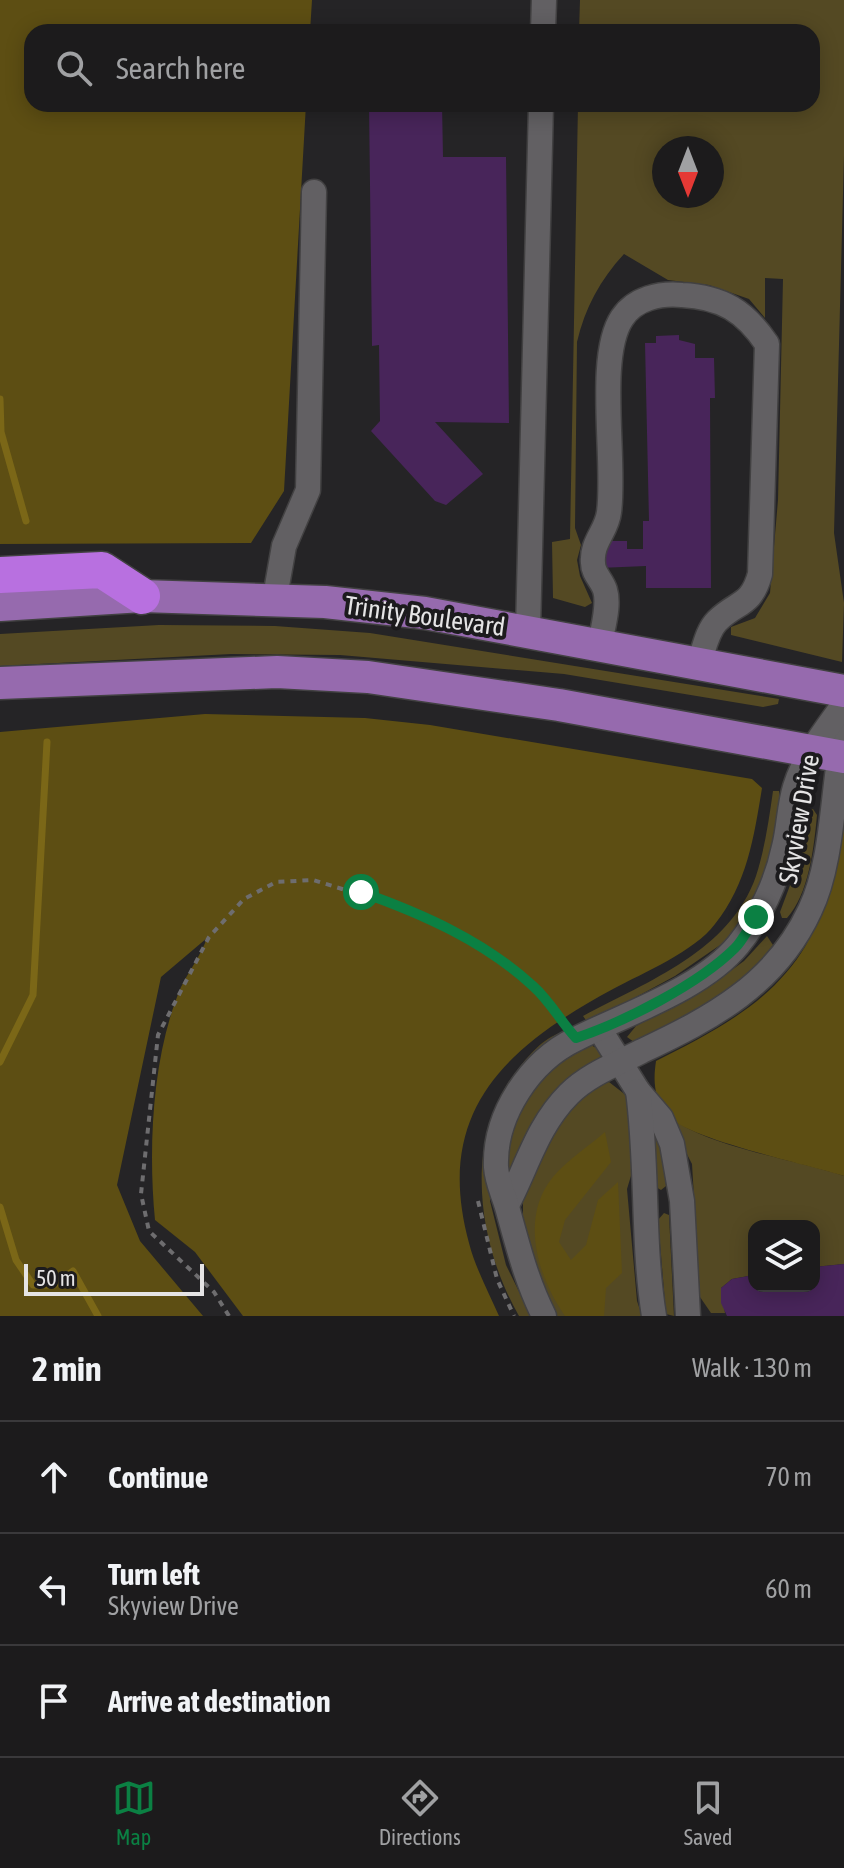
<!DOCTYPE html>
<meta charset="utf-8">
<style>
:root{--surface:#1c1b1c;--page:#292829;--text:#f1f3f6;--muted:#a0a1a3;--line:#3a393b;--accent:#0b8043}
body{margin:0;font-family:"Asap Condensed",sans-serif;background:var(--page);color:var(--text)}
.controls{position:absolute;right:24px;bottom:24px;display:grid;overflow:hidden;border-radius:16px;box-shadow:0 4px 20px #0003}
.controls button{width:72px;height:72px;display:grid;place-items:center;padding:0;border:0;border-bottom:2px solid var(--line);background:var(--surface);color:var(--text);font:40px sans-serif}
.compass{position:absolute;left:652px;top:136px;width:72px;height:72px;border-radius:50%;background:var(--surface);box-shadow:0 4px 20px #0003;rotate:180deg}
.scale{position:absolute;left:24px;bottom:20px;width:180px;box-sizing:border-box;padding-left:8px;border:4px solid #e5e4e5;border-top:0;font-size:22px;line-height:28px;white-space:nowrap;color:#e5e4e5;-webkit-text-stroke:6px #1c1b1d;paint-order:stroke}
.stop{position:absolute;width:24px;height:24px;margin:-18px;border:6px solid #0b8043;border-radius:50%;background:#fff}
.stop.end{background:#0b8043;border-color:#fff;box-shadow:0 2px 8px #0008}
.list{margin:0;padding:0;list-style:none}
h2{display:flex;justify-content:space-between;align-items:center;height:104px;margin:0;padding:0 32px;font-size:34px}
h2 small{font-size:26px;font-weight:400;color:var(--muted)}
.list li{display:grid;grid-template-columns:52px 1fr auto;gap:24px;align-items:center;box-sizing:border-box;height:112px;padding:0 32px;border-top:2px solid var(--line)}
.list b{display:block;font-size:30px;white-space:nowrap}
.list p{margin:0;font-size:26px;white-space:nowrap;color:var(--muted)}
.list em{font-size:26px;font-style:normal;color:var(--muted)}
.icon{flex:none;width:44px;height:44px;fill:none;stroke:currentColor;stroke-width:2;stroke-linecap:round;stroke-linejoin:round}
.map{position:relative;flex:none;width:844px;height:1316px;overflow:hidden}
.search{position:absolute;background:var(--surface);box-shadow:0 4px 20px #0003;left:24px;right:24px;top:24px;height:88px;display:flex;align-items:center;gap:20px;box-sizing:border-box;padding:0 28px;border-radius:24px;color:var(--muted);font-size:30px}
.sheet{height:440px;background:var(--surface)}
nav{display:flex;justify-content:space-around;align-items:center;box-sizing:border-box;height:112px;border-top:2px solid var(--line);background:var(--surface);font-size:22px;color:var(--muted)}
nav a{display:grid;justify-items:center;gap:4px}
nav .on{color:var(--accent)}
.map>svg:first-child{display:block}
.green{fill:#544923;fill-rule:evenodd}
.forest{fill:#5d4e13}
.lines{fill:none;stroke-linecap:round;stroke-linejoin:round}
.stream{stroke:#7b6717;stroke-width:7}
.building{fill:#48255a}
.minor-casing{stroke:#424142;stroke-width:27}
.major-casing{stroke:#424142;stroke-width:35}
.highway-casing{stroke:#424142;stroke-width:39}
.path{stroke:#6e6d6f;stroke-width:4;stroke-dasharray:6 6;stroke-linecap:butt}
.minor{stroke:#626063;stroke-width:24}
.major{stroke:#966aae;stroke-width:32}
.highway{stroke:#b870e0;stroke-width:36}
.route{stroke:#0b8043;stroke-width:10}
.labels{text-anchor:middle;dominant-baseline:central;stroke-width:8;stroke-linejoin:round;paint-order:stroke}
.street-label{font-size:26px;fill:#e5e4e5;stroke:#1c1b1d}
</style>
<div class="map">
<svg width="844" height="1316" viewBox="0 0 844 1316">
<rect width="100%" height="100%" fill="#252426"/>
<g class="green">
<path d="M 580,0 L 844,0 L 844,156 L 834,533 L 844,603 L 842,662 L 731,635 L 731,627 L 755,618 L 770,593 L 778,500 L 783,279 L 765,278 L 765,318 L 749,299 L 709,285 L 668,280 L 624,254 C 600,280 585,308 577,342 L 575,528 L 581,545 L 577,560 L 580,576 L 592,603 L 585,607 L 553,598 L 552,542 L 570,539 L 578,104 L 812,104 L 812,32 L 579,32 ZM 664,148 L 712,148 L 712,196 L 664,196 Z"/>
<polygon points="159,625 275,626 370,633 779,699 778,704 763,707 564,674 340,655 231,654 0,666 0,634"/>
<path d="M 773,791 L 779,791 L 780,800 L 767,869 L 742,920 L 726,941 L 675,976 L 588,1023 L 583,1016 C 648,981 730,951 756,876 C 765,848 769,819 773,791 Z"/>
<path d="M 813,809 L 817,815 C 814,847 809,894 787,918 L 782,918 L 780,912 L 792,880 L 805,811 Z"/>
<path d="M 767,936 L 773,945 C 737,993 686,1015 634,1042 L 627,1037 L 636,1026 L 714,983 L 744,961 Z"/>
<path d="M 560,1033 L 562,1038 L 490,1152 L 490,1201 L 506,1265 L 531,1316 L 519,1316 C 477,1243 462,1137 519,1068 C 529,1055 544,1038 560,1033 Z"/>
<path d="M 589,1044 L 600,1050 L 602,1059 L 509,1190 C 508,1176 505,1160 507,1147 C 515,1105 548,1056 589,1044 Z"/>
<polygon points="609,1082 627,1096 636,1159 627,1189 637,1301 642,1316 557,1316 523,1236 523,1186 542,1140 585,1087"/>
<path d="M 667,1115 C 706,1147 793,1159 844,1176 L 844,1264 L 814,1267 L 814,1226 L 754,1226 L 754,1275 L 732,1279 L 721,1288 L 725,1313 L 711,1313 L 700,1297 L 692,1164 Z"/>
<polygon points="658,1123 666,1186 661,1190 656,1187 653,1132"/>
<polygon points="664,1213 669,1215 674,1316 666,1314 658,1220"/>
</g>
<g class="forest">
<polygon points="0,0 312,0 310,32 32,32 32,104 306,104 284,491 251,543 0,544"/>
<path d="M 205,714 L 365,718 L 430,725 L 752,779 L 762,788 C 754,837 747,884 715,924 C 695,951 643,973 613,989 C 506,1047 433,1111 469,1243 C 475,1267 489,1293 499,1316 L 243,1316 L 195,1252 L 155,1220 C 148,1148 152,1055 181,987 C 189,971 201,955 207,938 L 161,977 L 117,1185 L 140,1241 L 203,1316 L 0,1316 L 0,732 Z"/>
<path d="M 844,814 L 844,1176 C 809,1165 683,1138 666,1114 C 654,1097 653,1081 656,1061 C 713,1032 772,1003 806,945 C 827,907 834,857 844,814 Z"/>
<path d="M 605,1132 L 611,1162 L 565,1220 L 559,1242 L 571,1260 L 586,1245 L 598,1200 L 618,1182 L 622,1273 L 606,1288 L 604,1316 L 565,1316 C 538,1277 519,1218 553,1177 C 567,1160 588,1147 605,1132 Z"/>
</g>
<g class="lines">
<g class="stream">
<polyline points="0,399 1,432 26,521"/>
<polyline points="0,1062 33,995 47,742"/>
<polyline points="0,1207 16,1260 33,1285 54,1285 73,1271 98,1316"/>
</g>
</g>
<g class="building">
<rect x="475" y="26" width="26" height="6"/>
<polygon points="369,104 442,104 443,157 506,157 509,423 435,422 483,474 446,505 435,501 371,431 380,421 379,345 372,346"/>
<polygon points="679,335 679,340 695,344 695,358 714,358 715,398 710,398 711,588 646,588 646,566 599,568 599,541 627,541 627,549 643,549 643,521 649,521 645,343 656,343 656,336"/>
<polygon points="844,1264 844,1316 727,1316 721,1303 721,1288 732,1279 754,1275 754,1286 814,1286 814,1267"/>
</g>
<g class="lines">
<g class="minor-casing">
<g id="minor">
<polyline points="543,32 544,0"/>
<polyline points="275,597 284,546 308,490 314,192"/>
<polyline points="528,631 541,104"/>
<path d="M 600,645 C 602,629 610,606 605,590 C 602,580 593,574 593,563 C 591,542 607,531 609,512 C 616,462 596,357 622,318 C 635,298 660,293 682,295 C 722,297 745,311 767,344 L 760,574 C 751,607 737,601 717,621 C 707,631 704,649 699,663"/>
<polyline points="600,1030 638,1091 661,1118 672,1144 682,1201 688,1316"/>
<path d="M 638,1091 C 648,1166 642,1241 654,1316"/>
<path d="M 507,1205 C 527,1167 537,1126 569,1094 C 589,1074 617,1064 642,1051 C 712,1018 776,984 810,910 C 834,860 832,786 844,731"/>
<path d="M 544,1316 C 526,1280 518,1246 507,1207 C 503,1193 497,1182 496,1167 C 494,1115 530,1061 576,1039 C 625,1014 702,989 738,945 C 760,918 777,881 784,847 C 789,828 789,806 795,787 C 805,755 825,731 844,704"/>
</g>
</g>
<g class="major-casing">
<g id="major">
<polyline points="0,605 142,596 325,602 425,613 844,691"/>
<polyline points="0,683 277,672 368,677 559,705 844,757"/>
</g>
</g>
<g class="highway-casing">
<polyline id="highway" points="0,575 102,570 142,596"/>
</g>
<g class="path">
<polyline points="478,1201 497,1279 514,1316"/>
<polyline points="229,1316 214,1292 149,1231 141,1194 158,1035 209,937 244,899 276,882 313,880 420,913 489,953 534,986 561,1022"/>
</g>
<use href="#minor" class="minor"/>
<use href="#major" class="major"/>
<use href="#highway" class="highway"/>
</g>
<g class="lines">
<path class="route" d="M 361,892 C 423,914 484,941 533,986 C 550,1001 561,1022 576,1038 C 624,1022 699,984 735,948 C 743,940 749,927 756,917"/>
</g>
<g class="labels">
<g class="street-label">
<text transform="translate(425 616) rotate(8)">Trinity Boulevard</text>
<text transform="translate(799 819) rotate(-80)">Skyview Drive</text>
</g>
</g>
</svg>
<div class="controls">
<button><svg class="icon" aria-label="layers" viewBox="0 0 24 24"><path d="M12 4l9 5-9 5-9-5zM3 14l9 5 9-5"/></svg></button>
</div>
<svg class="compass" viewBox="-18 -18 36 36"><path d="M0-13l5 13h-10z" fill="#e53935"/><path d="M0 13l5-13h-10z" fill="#a0a1a3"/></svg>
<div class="scale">50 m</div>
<div class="stop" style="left:361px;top:892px"></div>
<div class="stop end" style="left:756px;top:917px"></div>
<div class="search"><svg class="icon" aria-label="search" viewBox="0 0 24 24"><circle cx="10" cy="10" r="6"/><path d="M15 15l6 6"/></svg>Search here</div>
</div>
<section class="sheet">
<h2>2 min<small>Walk · 130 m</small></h2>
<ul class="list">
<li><svg class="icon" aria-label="ahead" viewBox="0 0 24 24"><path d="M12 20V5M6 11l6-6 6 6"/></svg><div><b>Continue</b></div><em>70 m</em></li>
<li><svg class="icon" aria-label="left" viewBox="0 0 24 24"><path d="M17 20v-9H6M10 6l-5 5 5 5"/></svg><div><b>Turn left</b><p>Skyview Drive</p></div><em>60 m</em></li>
<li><svg class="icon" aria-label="arrive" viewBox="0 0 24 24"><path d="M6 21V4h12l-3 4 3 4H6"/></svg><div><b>Arrive at destination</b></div></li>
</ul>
</section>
<nav>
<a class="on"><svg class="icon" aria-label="map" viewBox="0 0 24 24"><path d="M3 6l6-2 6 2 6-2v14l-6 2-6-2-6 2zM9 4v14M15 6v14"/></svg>Map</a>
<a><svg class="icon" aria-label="directions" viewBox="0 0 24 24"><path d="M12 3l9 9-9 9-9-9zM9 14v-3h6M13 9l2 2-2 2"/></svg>Directions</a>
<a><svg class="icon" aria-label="saved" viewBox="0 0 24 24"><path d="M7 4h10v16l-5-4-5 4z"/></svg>Saved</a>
</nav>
